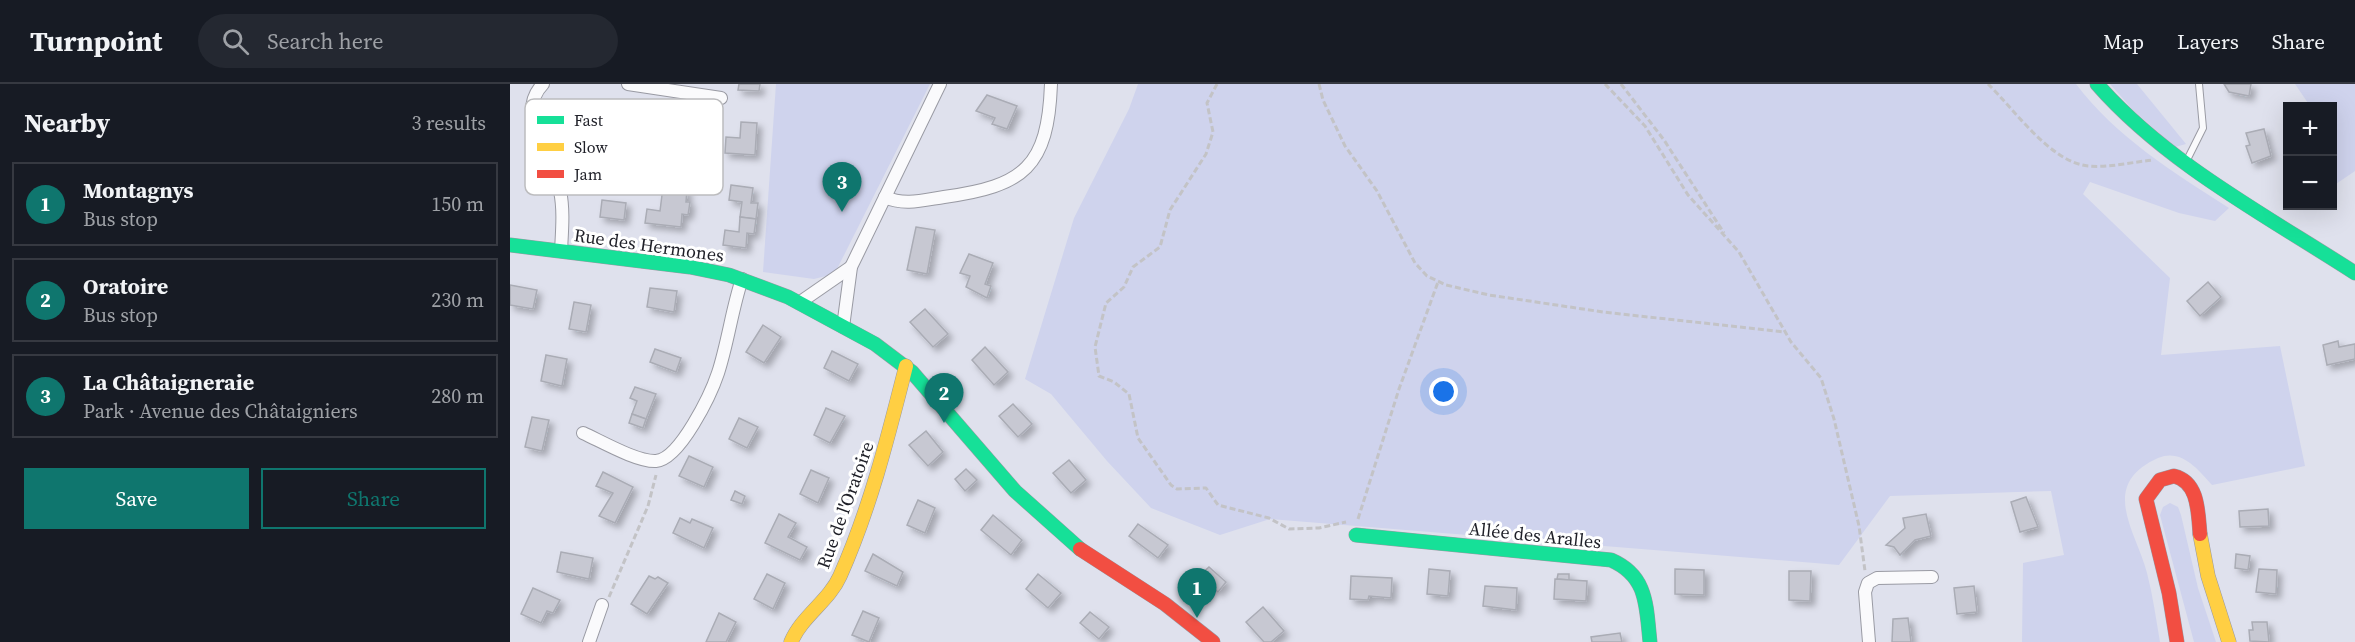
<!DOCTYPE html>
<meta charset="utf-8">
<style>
:root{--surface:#171b24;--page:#242831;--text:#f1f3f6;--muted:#9ea1a6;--line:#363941;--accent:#0f766e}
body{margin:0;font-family:"Source Serif 4",serif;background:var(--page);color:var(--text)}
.controls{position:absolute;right:18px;top:18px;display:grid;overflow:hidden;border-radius:0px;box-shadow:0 6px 24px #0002}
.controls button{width:54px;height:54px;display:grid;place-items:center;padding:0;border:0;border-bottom:2px solid var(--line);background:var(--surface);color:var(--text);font:30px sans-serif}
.you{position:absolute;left:934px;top:308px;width:21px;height:21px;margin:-15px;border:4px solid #fff;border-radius:50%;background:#1a73e8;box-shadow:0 0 0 9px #1a73e833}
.badge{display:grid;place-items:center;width:39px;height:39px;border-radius:50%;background:var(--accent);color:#fff;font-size:20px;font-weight:700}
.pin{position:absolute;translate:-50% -50px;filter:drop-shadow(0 2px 3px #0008)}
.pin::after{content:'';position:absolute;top:32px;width:21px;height:18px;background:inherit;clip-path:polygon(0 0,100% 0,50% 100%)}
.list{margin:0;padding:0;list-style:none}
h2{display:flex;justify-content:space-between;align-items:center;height:78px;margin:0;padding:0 24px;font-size:26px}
h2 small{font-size:20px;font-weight:400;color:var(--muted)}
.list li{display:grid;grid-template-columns:39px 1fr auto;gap:18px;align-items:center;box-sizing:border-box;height:84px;margin:0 12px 12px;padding:0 12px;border:2px solid var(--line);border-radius:0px}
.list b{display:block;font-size:22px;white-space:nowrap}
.list p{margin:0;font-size:20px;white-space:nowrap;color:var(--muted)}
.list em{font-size:20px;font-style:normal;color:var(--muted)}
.actions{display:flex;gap:12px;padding:18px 24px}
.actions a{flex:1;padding:14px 0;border:2px solid var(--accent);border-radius:0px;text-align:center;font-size:21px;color:var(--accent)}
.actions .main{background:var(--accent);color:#fff}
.icon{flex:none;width:33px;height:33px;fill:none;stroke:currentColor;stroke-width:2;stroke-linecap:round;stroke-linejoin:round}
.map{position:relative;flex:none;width:1845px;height:558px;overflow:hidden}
header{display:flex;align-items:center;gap:36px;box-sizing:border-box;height:84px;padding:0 30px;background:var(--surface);border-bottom:2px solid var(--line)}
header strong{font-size:28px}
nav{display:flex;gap:33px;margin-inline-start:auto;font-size:21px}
.search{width:420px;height:54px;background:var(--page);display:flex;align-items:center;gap:15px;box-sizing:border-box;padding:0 21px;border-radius:33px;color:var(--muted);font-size:22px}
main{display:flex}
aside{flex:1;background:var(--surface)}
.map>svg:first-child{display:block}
.green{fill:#cfd3ed}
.building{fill:#c7c8d2;stroke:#aaacb5;stroke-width:1.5;filter:url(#shadow)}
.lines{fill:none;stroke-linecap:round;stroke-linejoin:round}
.lane-casing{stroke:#999aa3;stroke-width:8}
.street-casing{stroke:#999aa3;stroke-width:14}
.fast-casing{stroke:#999aa3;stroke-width:15}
.slow-casing{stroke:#999aa3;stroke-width:15}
.jam-casing{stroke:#999aa3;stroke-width:15}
.path{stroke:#c3c3c6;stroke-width:3;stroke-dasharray:6 3;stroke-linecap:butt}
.lane{stroke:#fafafc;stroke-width:6}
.street{stroke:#fafafc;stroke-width:12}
.fast{stroke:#16e098;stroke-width:14}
.slow{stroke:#ffcf43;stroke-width:14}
.jam{stroke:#f24e42;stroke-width:14}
.labels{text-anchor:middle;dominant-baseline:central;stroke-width:6;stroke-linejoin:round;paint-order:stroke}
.street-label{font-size:18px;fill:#1e1f27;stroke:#fff}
.key{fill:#fff;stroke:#bcbcbe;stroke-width:1.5}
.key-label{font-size:16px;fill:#1e1f27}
</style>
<header>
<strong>Turnpoint</strong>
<div class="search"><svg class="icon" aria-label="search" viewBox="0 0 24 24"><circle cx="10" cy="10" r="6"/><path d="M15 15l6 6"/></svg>Search here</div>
<nav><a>Map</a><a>Layers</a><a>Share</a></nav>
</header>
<main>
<aside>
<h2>Nearby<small>3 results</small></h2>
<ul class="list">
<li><span class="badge">1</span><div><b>Montagnys</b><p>Bus stop</p></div><em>150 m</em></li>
<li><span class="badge">2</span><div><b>Oratoire</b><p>Bus stop</p></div><em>230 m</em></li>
<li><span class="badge">3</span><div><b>La Châtaigneraie</b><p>Park · Avenue des Châtaigniers</p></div><em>280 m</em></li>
</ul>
<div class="actions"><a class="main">Save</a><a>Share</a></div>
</aside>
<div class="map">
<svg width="1845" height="558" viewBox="0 0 1845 558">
<defs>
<filter id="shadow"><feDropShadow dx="4.5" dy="4.5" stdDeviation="3" flood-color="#0004"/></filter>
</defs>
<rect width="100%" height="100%" fill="#dfe1ed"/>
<g class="green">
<polygon points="266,0 420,0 327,185 320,191 304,195 253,188"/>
<path d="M 628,0 L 1566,0 C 1606,53 1663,88 1719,124 L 1705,137 L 1669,129 L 1580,98 L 1573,110 L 1660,194 L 1651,271 L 1770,262 L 1795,382 L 1702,401 C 1688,385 1671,364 1648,374 C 1588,401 1626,447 1637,489 C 1643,512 1646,535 1650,558 L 1512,558 L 1513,479 L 1554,471 L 1541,407 L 1380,412 L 1329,481 L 760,435 L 710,451 L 641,424 L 597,377 L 541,310 L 515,295 L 564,134 L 619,25 Z"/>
<polygon points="1600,0 1627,0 1676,60 1665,63 1623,26"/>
<polygon points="1785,0 1845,0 1845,87 1823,102 1822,22 1800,22"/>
<polygon points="1660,419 1668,423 1671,431 1688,504 1706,558 1684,558 1650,431 1653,423"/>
</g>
<g class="building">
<polygon points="229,0 250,0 249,7 228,6"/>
<polygon points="1714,0 1741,0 1739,12 1719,8"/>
<polygon points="477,11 507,22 497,45 482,40 485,34 466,27"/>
<polygon points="231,38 247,39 245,71 215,69 216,53 230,54"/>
<polygon points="1754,45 1761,72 1742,79 1736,62 1740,61 1736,49"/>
<polygon points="221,101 243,104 241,119 248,119 246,135 230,133 232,118 219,116"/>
<polygon points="153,103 177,106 176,118 180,118 178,131 172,130 171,143 135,139 137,125 150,127"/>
<polygon points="92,116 116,119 114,136 90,133"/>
<polygon points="230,133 246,135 244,150 237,149 236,164 213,161 215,146 229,148"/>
<polygon points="406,143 425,146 417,190 397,186"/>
<polygon points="459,170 483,179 475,200 481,202 477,214 456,203 460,192 450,189"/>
<polygon points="1698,198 1711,213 1690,232 1677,217"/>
<polygon points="0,201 27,206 23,225 0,221"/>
<polygon points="140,204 167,207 164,228 137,223"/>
<polygon points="64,218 81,221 76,248 59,245"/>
<polygon points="415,225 438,250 423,263 400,238"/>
<polygon points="253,241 271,253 254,279 236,268"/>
<polygon points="1828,257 1829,263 1845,260 1845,275 1817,281 1813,261"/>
<polygon points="475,263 498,288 484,301 462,276"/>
<polygon points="145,265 171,274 166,288 140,278"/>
<polygon points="322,267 348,280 339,297 314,284"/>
<polygon points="36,271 57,275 52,302 31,297"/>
<polygon points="125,303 146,310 136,335 122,330 127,317 120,314"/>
<polygon points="503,320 522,340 508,353 489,332"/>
<polygon points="316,324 335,332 320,359 304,351"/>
<polygon points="122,330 136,335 133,344 119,339"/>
<polygon points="22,333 39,336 32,367 15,363"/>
<polygon points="229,334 248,343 237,364 219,355"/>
<polygon points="416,347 433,368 418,382 399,361"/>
<polygon points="179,372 203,383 194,403 169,392"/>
<polygon points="559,376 576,396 561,409 543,389"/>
<polygon points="456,385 467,396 455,407 445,395"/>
<polygon points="301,386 319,394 308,419 290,410"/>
<polygon points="93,388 123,403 105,439 89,432 103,409 86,402"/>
<polygon points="225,407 235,412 232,420 221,416"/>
<polygon points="1516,413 1528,443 1510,448 1501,418"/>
<polygon points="408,416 425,424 415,449 397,441"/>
<polygon points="1758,425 1759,442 1730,443 1729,427"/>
<polygon points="269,430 286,439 278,453 297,463 290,476 255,459"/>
<polygon points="1416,430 1421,452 1405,456 1390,471 1384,463 1376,461 1395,444 1393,434"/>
<polygon points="483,431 512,456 501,471 471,446"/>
<polygon points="170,434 180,439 182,435 203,444 194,464 163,449"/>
<polygon points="628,440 658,461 648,474 619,452"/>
<polygon points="51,468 83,474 79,495 47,488"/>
<polygon points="363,470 393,488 387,502 355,487"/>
<polygon points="1726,470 1740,472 1738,486 1725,484"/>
<polygon points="699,483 716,498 708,508 689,492"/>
<polygon points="919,485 940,487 938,512 917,510"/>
<polygon points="1165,485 1194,486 1194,511 1165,510"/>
<polygon points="1749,485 1767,486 1766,510 1746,508"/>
<polygon points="1279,487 1301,487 1300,517 1279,516"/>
<polygon points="257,490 275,499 263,525 244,515"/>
<polygon points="528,490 551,509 538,524 516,505"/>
<polygon points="1048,490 1059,490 1059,496 1047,495"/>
<polygon points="139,492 145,495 148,493 158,499 137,530 121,520"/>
<polygon points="841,492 882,494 881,514 859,512 858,516 840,515"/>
<polygon points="1045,495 1077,497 1076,517 1044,515"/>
<polygon points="975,502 1007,504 1006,526 973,522"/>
<polygon points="1464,502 1467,528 1447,530 1444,504"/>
<polygon points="23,504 50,516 43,529 37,527 31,539 11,530"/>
<polygon points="753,523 774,547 761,558 754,558 736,538"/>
<polygon points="353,527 369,534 359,558 342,551"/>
<polygon points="580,528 599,543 589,555 570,539"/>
<polygon points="209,529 226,538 216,558 196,558"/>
<polygon points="1398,534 1401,558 1382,558 1383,535"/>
<polygon points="1742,538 1757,538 1759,558 1740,557 1739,546 1743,546"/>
<polygon points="1110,549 1112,558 1082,558 1081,553"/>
</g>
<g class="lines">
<g class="lane-casing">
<polyline id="lane" points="1677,76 1693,44 1689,0"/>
</g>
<g class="street-casing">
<g id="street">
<path d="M 33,0 C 3,31 43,73 50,107 C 54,126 52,147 51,167"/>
<polyline points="118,0 211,14"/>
<path d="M 375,113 C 394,122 414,116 434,113 C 514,102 538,83 541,0"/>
<polyline points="289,219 341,183"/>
<polyline points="333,243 341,183 430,0"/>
<path d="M 73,349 C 91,357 127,378 146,377 C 170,375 201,310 208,289 C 218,258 222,225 232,195"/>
<polyline points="79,558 92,521"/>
<polyline points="1359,558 1355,508 1358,499 1367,494 1422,493"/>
</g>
</g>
<g class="fast-casing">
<g id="fast">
<path d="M 1587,0 C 1656,79 1757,132 1845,189"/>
<polyline points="0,161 180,183 219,191 278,213 365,260 402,288 505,407 570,465"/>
<path d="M 846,451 L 1101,476 C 1138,492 1136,522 1140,558"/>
</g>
</g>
<g class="slow-casing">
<g id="slow">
<polyline points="1690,450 1698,492 1719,558"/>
<path d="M 281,558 C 292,532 319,517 330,492 C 360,425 378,353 396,282"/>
</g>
</g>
<g class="jam-casing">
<g id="jam">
<polyline points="570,465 655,520 703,558"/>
<path d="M 1667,558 L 1659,509 L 1636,415 L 1650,396 L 1664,392 C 1689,398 1688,429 1690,450"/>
</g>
</g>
<g class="path">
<polyline points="707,0 697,19 703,48 696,70 660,126 650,163 623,183 614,203 596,219 585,263 589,292 604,298 619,310 628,354 661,401 667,405 696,404 708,421 759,434 779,445 809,444 836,438"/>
<polyline points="809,0 813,16 835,62 867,107 905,179 917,192 936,201 979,211 1093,228 1275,248"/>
<polyline points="1095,0 1135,42 1178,111 1229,168 1281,258 1311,294 1324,335 1349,442 1355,487"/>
<polyline points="1111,0 1154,56 1214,149"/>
<path d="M 1478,0 C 1504,25 1540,78 1578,82 C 1599,84 1622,78 1643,76"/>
<polyline points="848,435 889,305 928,198"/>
<polyline points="99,513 138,422 146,391"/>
</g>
<use href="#lane" class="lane"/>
<use href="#street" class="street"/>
<use href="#fast" class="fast"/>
<use href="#slow" class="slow"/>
<use href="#jam" class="jam"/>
</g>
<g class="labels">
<g class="street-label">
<text transform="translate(139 161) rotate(8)">Rue des Hermones</text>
<text transform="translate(335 421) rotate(-70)">Rue de l'Oratoire</text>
<text transform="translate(1025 451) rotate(6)">Allée des Aralles</text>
</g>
</g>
<rect x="15" y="15" width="198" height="96" rx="9" class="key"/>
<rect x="27" y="32" width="27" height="8" fill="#16e098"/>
<rect x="27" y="59" width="27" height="8" fill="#ffcf43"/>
<rect x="27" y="86" width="27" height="8" fill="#f24e42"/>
<g class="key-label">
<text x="64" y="42">Fast</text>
<text x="64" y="69">Slow</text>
<text x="64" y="96">Jam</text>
</g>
</svg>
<div class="controls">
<button>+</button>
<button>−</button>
</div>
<div class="you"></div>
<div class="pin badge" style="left:687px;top:534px">1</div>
<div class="pin badge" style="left:434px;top:339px">2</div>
<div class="pin badge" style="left:332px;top:128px">3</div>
</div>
</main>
